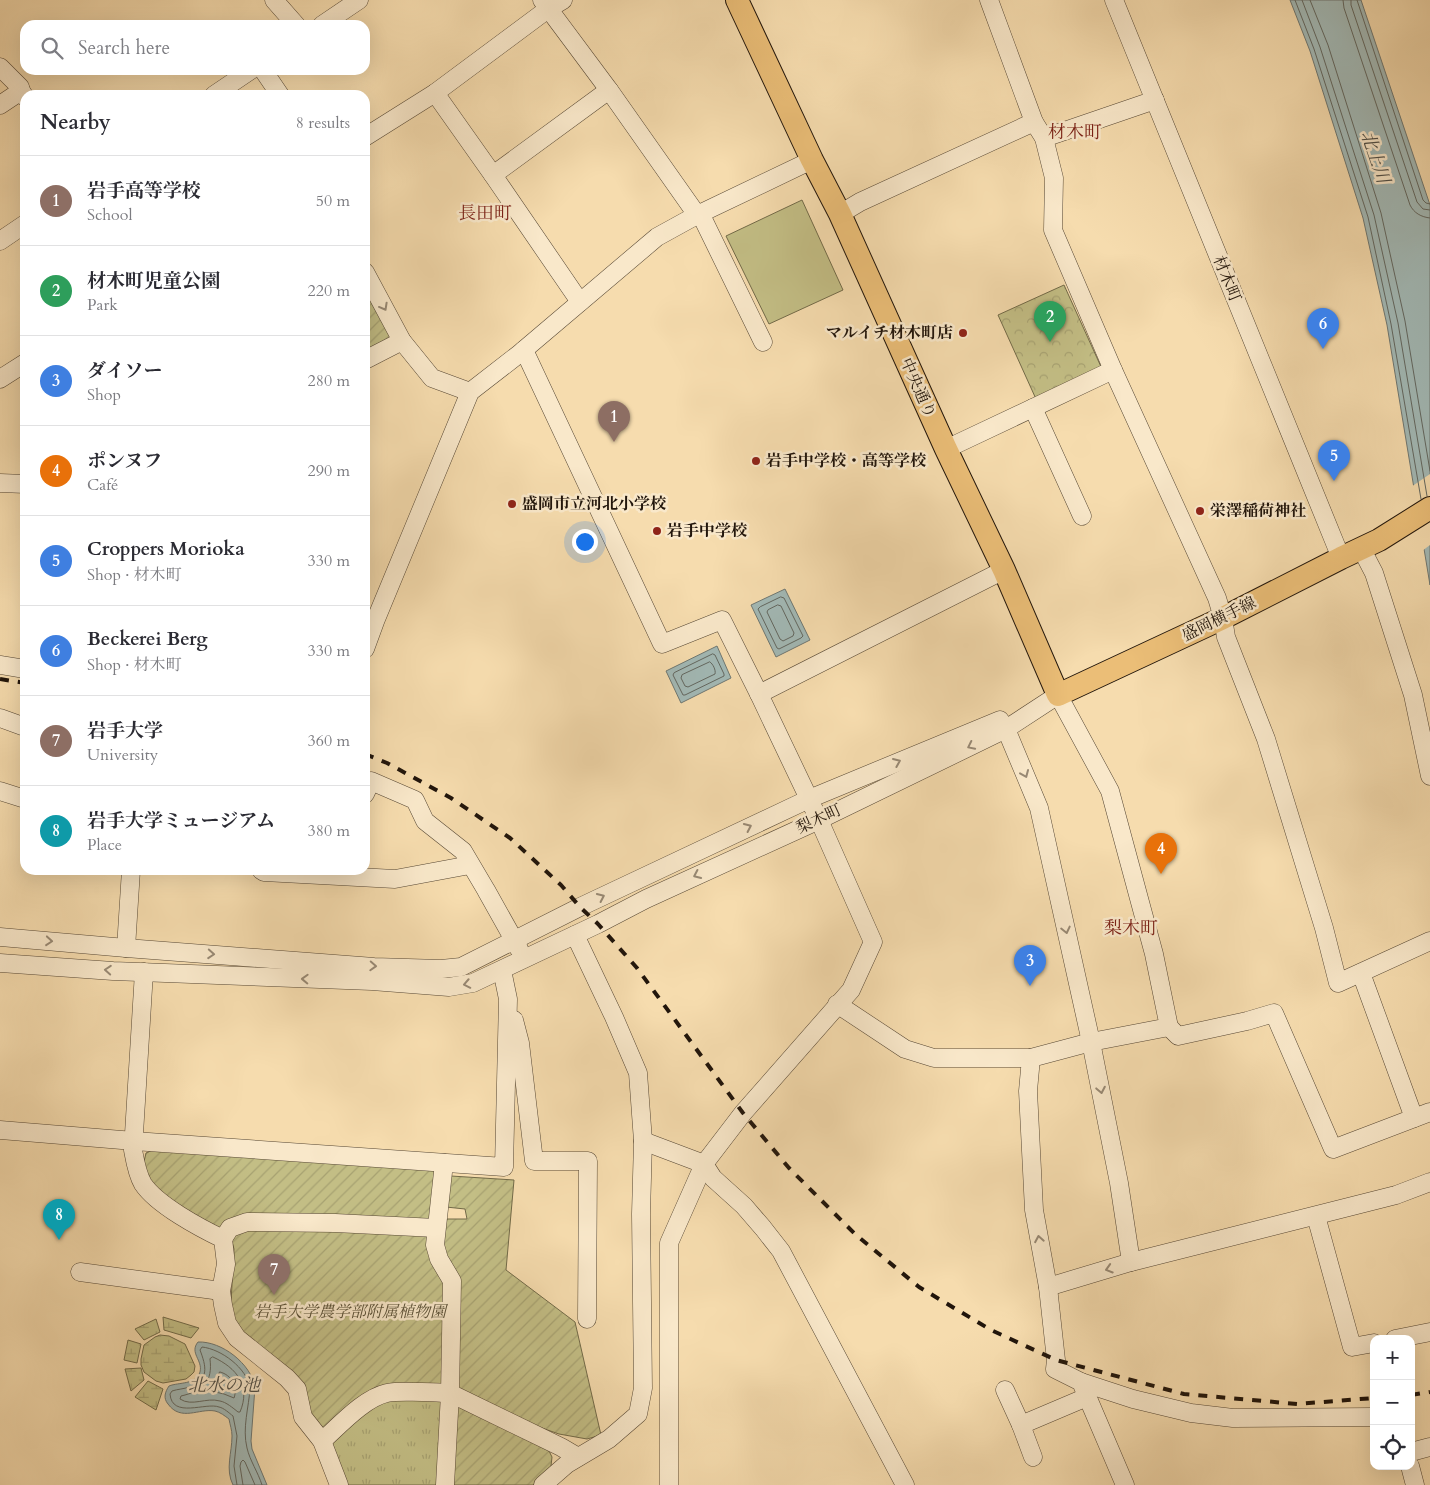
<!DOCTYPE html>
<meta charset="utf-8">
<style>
:root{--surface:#fff;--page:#f2f2f3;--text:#2b2b33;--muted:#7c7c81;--line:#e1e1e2;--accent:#db2777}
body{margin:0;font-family:Cardo,"Noto Serif JP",serif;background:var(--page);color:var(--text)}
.controls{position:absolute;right:15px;bottom:15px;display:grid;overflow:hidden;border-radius:10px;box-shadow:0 5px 20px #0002}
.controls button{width:45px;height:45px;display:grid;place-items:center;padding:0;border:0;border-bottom:1px solid var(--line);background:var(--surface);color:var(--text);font:25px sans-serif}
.you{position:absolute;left:584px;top:541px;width:18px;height:18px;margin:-12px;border:4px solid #fff;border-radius:50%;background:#1a73e8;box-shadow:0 0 0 8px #1a73e833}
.badge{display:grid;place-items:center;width:32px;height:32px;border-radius:50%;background:var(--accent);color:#fff;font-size:16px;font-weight:700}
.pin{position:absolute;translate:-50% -41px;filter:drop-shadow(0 1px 2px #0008)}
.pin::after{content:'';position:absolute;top:26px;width:18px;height:15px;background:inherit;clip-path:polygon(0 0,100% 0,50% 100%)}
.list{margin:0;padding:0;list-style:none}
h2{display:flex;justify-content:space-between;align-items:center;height:65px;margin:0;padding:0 20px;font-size:21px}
h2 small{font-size:16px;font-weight:400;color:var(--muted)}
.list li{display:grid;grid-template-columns:32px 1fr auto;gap:15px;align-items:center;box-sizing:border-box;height:90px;padding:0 20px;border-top:1px solid var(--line)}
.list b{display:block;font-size:19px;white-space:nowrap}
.list p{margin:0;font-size:16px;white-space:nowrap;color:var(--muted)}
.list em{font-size:16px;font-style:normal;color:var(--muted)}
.icon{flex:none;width:28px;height:28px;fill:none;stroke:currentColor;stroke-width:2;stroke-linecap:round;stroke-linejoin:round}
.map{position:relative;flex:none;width:1430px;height:1485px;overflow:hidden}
.search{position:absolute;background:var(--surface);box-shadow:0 5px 20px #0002;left:20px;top:20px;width:350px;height:55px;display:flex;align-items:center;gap:12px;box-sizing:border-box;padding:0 18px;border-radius:15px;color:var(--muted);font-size:19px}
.panel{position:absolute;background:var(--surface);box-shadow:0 5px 20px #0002;left:20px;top:90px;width:350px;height:785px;border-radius:15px}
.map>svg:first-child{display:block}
.grass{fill:url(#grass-tufts);stroke:#726a48}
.wetland{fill:url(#wetland-marsh);stroke:#726a48}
.park{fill:url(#park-crowns);stroke:#726a48}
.garden{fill:url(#garden-furrows);stroke:#726a48}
.pitch{fill:#c3be85;stroke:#726a48}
.water{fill:#a2b9b6;stroke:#6e7772}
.pier{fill:#f6dcae}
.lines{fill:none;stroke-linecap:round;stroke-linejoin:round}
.shore{stroke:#626760;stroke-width:1}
.minor-casing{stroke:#564734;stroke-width:19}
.major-casing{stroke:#21150b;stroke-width:24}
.minor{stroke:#f9e8ca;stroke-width:18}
.major{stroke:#ebbe77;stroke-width:22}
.rail{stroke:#21150b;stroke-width:4;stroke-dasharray:9 9;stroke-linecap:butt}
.oneway{stroke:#988974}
.poi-dot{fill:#8f2418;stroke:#f9e8ca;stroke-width:2}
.labels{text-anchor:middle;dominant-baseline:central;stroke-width:5;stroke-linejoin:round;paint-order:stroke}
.street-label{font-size:16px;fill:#21150b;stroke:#f9e8ca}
.poi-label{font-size:16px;font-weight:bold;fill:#21150b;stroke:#f9e8ca;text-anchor:start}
.park-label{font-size:16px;font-style:italic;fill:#5a5036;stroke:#f9e8ca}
.neighbourhood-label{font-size:18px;fill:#7a1f14;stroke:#f9e8ca}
.water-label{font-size:18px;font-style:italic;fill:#4e4e47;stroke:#f9e8ca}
</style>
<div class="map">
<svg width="1430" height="1485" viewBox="0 0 1430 1485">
<defs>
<pattern id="grass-tufts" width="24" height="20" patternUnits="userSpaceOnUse" patternTransform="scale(1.25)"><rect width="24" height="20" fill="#c3be85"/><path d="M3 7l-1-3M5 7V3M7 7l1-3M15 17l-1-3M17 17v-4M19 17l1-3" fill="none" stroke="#a7a272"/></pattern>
<pattern id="wetland-marsh" width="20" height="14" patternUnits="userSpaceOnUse" patternTransform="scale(1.25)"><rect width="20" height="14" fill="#c3be85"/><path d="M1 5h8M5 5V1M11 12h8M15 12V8" fill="none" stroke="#a7a272"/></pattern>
<pattern id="park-crowns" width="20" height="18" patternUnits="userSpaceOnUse" patternTransform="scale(1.25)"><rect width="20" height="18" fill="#c3be85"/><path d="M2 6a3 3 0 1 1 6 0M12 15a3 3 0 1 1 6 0" fill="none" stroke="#a7a272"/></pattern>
<pattern id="garden-furrows" width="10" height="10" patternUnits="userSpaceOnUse" patternTransform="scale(1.25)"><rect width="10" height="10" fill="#c3be85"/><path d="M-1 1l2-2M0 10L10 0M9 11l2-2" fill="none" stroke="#a7a272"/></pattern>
</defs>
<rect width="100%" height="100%" fill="#f6dcae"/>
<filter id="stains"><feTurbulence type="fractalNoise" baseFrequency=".004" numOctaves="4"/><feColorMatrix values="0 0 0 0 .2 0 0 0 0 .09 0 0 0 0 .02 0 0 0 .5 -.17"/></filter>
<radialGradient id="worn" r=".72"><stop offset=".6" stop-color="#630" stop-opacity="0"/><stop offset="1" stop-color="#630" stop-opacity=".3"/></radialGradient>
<polygon class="grass" points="444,1398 441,1485 347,1485 331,1444 352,1422 386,1399"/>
<g class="wetland">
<polygon points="163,1317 199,1328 191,1338 164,1330"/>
<polygon points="156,1319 160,1332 144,1340 135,1329"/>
<polygon points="160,1335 169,1336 185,1344 195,1366 194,1372 191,1375 186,1379 163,1383 156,1381 144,1372 141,1365 141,1359 144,1345 155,1337"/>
<polygon points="128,1340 141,1344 137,1363 124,1360"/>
<polygon points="141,1368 144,1380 131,1391 125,1369"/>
<polygon points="148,1381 163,1389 156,1410 135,1397"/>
</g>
<polygon class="park" points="1064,285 1102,369 1036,399 998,315"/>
<g class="garden">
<polygon points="365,285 393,336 365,353"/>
<polygon points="155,1149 435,1170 431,1224 222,1231 160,1195 150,1182 143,1166 146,1153"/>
<polygon points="451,1176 514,1180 506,1270 575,1322 601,1435 587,1439 559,1434 539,1427 454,1386 445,1259 442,1238 447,1219 467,1219 465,1209 446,1207"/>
<polygon points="248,1227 428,1233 446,1284 443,1385 388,1385 324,1429 233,1320 231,1302 234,1249 232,1242 235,1233"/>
<polygon points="456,1403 540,1444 549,1451 552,1457 551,1466 547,1474 533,1485 450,1485"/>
</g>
<polygon class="pitch" points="802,200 843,290 769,324 726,236"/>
<g class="water">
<polygon points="1290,0 1361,0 1430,205 1430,585 1387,325 1363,218 1310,51"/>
<polygon points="785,589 810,640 776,657 751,605"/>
<polygon points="717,646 731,678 681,703 666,671"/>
<path d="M 198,1342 C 222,1341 251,1364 255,1387 L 251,1441 L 252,1449 L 267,1485 L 233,1485 C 225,1469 232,1453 232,1436 C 232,1430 230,1425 229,1419 C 225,1416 220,1412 215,1411 C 199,1408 181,1422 168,1404 C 163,1398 165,1392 169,1386 C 179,1382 196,1385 200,1372 C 203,1360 189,1353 198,1342 Z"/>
</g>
<polygon class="pier" points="1430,474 1430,545 1422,551 1411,487"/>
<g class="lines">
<g class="shore">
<polyline points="1295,0 1314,49 1368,217 1391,324 1421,499"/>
<polyline points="1302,0 1320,47 1374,215 1398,323 1427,496"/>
<polyline points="1310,0 1328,45 1381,213 1405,321 1430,471"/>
<path d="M 1343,0 L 1344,8 L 1410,205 C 1414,213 1421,217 1430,218"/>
<polyline points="1351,0 1351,5 1417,202 1423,209 1430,210"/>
<polyline points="1357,0 1423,200 1426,203 1430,204"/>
<polygon points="781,597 784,598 803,636 801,638 779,649 777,648 758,609 760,607"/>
<polygon points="778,605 781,606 794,633 793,636 783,641 780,639 767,612 768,610"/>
<polygon points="713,654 715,655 724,674 724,676 685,695 683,695 673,675 674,673"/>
<path d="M 710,662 C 713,664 716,670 715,674 L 688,687 L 685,686 L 681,678 L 682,675 Z"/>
<path d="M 213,1357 C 237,1368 251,1386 240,1412 L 238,1412 C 233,1408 226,1402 220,1401 C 206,1397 192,1407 180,1399 L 181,1396 C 203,1391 213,1382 210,1359 Z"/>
<path d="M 220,1372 C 232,1375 238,1387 234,1398 L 224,1394 L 211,1391 Z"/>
<path d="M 237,1485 L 234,1466 L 237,1436 L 233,1416 C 229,1413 224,1408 219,1407 C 206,1402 172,1419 170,1394 L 172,1391 C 178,1389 184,1389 189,1387 C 210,1380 206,1366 200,1350 L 202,1347 C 221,1349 247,1368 250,1388 C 249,1407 242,1428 247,1448 C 250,1461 258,1472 262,1485"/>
<polyline points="243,1485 240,1466 241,1462 243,1460 245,1462 255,1485"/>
</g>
<g class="minor-casing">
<g id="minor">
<polyline points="274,0 296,25"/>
<polyline points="542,0 609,90 697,215"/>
<polyline points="989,0 1034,122 1044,138 1054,178 1053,230 1113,370 1217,598 1223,618 1226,637 1266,739 1324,928 1338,983 1430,941"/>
<polyline points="1114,0 1341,558"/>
<polyline points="322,25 359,0"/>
<polyline points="0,67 20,87 21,91 25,97"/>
<polyline points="263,70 280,95"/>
<polyline points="435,93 493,175 580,302"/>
<polyline points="214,95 251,70"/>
<polyline points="0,105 21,91"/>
<polyline points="365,137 435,93 548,9 563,0"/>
<polyline points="1044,138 1155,100"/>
<polyline points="493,175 609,90"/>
<polyline points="700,213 763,342"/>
<polyline points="840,214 860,202 1034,122"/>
<polyline points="0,241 25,224"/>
<polyline points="365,272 402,341 432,378 470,392"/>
<polyline points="524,350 662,644 722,620 759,694"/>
<polyline points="365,360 402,341"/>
<polyline points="0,379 25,363"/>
<polyline points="1033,408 1082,516"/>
<polyline points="946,449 1113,370"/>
<polyline points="0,483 25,484"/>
<polyline points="1361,548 1374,573 1413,695 1430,776"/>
<polyline points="365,649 376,619 470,392 519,354 657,237 697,215 812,160"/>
<polyline points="0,665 25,669"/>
<polyline points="1058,695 1110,791 1154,954 1169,1027 1091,1042 1031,1058 1028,1091 1034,1210 1048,1287 1056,1360 1055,1369 1081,1382 1125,1485"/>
<polyline points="0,718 25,727"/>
<polyline points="1006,729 1039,808 1091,1042 1119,1183 1131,1262 1048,1287"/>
<polyline points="0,791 25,799"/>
<polyline points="365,794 371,781 415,800 425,821 463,851 486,890 519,949"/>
<polyline points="261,870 264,872 395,879 470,865"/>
<polyline points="0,937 126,948 374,967 441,969 461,967 580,907 809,799 1000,720"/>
<polyline points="126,948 131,870"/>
<polyline points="0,963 113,971 372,981 449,987 473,983 598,924 646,899 819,820 1006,729 1058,695"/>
<path d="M 144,972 L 133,1150 C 135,1161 137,1174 143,1184 C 157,1205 200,1228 223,1239 L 226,1264 L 221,1291 L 223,1305 L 227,1323 L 237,1338 L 287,1378 L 297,1389 L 303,1417 L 322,1441 L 339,1485"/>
<polyline points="1361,973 1414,1118"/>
<polyline points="837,1004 905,1049 934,1058 1031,1058"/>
<polyline points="514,1020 520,1043 534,1161 588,1161 587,1319"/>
<polyline points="1169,1027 1178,1036 1247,1021 1274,1013 1333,1149 1430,1112"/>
<polyline points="0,1130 134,1141 504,1167 508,999 502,970"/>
<polyline points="643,1141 704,1164 713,1178 744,1206 763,1228 781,1251 905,1485"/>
<polyline points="444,1163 435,1245 439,1259 452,1281 450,1394 445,1485"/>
<polyline points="1316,1216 1352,1347 1374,1343"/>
<polyline points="223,1239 230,1228 247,1222 335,1223 436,1228"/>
<polyline points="1131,1262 1396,1195 1430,1182"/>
<polyline points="80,1272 221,1291"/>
<polyline points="1395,1339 1430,1332"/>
<polyline points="1081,1382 1133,1399 1191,1413 1233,1418 1374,1417"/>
<polyline points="1005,1390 1021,1425 1033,1457"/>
<polyline points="1021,1425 1087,1397"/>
<path d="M 322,1441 C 339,1426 364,1398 387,1393 C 398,1391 410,1392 422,1392 C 434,1392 445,1392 456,1396 L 561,1447 L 578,1457"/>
<polyline points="1411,1452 1430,1447"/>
<polyline points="1410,1466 1415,1485"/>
<polyline points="543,1485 567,1464 609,1439 638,1414 643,1388 641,1214 643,1141 638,1073 614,1017 575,935"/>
<polyline points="669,1485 669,1243 704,1164 743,1113 851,990 873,942 819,820 759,694 1004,570"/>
</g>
</g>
<g class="major-casing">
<polyline id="major" points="737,0 812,160 840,214 946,449 1004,570 1058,695 1223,618 1341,558 1379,540 1430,508"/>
</g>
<use href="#minor" class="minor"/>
<use href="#major" class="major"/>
<g class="rail">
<polyline points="0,679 25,683"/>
<polyline points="365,754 387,763 451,798 510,838 561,885 580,907 598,924 637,968 743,1113 789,1168 855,1234 919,1287 991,1330 1056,1360 1184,1394 1297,1404 1374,1398"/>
<polyline points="1411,1395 1430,1392"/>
</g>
</g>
<defs><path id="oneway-chevron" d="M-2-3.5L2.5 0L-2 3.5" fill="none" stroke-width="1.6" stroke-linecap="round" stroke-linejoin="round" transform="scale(1.25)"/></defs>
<g class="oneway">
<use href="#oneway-chevron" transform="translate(384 307) rotate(61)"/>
<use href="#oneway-chevron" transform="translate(971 746) rotate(154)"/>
<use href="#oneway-chevron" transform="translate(897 762) rotate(-23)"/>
<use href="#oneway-chevron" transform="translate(1025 774) rotate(67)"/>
<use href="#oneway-chevron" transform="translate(748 827) rotate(-25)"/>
<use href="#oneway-chevron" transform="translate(697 875) rotate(155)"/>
<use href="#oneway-chevron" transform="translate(601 897) rotate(-25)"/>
<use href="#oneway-chevron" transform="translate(1066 930) rotate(77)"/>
<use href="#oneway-chevron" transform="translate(49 941) rotate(5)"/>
<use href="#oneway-chevron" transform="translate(211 954) rotate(4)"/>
<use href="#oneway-chevron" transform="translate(373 966) rotate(3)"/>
<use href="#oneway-chevron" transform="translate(108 970) rotate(-176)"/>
<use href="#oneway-chevron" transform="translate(305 979) rotate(-178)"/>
<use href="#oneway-chevron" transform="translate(467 984) rotate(169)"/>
<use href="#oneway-chevron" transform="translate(1101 1090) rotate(79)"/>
<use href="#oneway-chevron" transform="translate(1039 1239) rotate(-100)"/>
<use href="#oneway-chevron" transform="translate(1109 1269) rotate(163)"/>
</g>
<g class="poi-dot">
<circle cx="963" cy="333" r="5"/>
<circle cx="756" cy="461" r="5"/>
<circle cx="512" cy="504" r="5"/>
<circle cx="1200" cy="511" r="5"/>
<circle cx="657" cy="531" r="5"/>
</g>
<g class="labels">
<g class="street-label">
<text transform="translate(1227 279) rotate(68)">材木町</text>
<text transform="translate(918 388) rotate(66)">中央通り</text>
<text transform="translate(1219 619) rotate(-26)">盛岡横手線</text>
<text transform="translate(819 819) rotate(-25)">梨木町</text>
</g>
<g class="poi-label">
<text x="953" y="333" text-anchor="end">マルイチ材木町店</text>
<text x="766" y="461">岩手中学校・高等学校</text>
<text x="522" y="504">盛岡市立河北小学校</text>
<text x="1210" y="511">栄澤稲荷神社</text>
<text x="667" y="531">岩手中学校</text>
</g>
<g class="park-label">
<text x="350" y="1312">岩手大学農学部附属植物園</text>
</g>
<g class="neighbourhood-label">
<text x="1075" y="132">材木町</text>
<text x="485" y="213">長田町</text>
<text x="1131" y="928">梨木町</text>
</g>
<g class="water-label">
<text transform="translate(1375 157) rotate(71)">北上川</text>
<text x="224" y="1385">北水の池</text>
</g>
</g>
<rect width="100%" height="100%" filter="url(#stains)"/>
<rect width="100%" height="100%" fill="url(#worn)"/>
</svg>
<div class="controls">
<button>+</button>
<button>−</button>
<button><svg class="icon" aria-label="locate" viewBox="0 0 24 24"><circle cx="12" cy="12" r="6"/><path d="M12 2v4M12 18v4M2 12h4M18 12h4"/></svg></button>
</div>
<div class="you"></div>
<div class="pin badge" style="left:614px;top:442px;background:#8d6e63">1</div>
<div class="pin badge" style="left:1050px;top:342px;background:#2e9e5b">2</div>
<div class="pin badge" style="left:1030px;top:986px;background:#3f7fe0">3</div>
<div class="pin badge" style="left:1161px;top:874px;background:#e8710a">4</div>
<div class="pin badge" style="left:1334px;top:481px;background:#3f7fe0">5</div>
<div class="pin badge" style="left:1323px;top:349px;background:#3f7fe0">6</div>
<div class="pin badge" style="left:274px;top:1295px;background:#8d6e63">7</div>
<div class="pin badge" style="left:59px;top:1240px;background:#0f9aa8">8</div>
<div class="search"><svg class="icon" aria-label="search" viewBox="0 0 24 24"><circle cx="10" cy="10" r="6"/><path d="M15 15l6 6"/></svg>Search here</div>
<section class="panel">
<h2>Nearby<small>8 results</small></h2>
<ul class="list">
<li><span class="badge" style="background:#8d6e63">1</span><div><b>岩手高等学校</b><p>School</p></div><em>50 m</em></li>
<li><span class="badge" style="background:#2e9e5b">2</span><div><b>材木町児童公園</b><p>Park</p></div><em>220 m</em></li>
<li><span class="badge" style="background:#3f7fe0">3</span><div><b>ダイソー</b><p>Shop</p></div><em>280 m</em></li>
<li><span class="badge" style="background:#e8710a">4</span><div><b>ポンヌフ</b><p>Café</p></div><em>290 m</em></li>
<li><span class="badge" style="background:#3f7fe0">5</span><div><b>Croppers Morioka</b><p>Shop · 材木町</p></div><em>330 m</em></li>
<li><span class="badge" style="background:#3f7fe0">6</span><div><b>Beckerei Berg</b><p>Shop · 材木町</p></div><em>330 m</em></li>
<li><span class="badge" style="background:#8d6e63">7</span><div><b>岩手大学</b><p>University</p></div><em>360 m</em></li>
<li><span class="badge" style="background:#0f9aa8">8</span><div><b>岩手大学ミュージアム</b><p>Place</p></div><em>380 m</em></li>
</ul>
</section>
</div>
